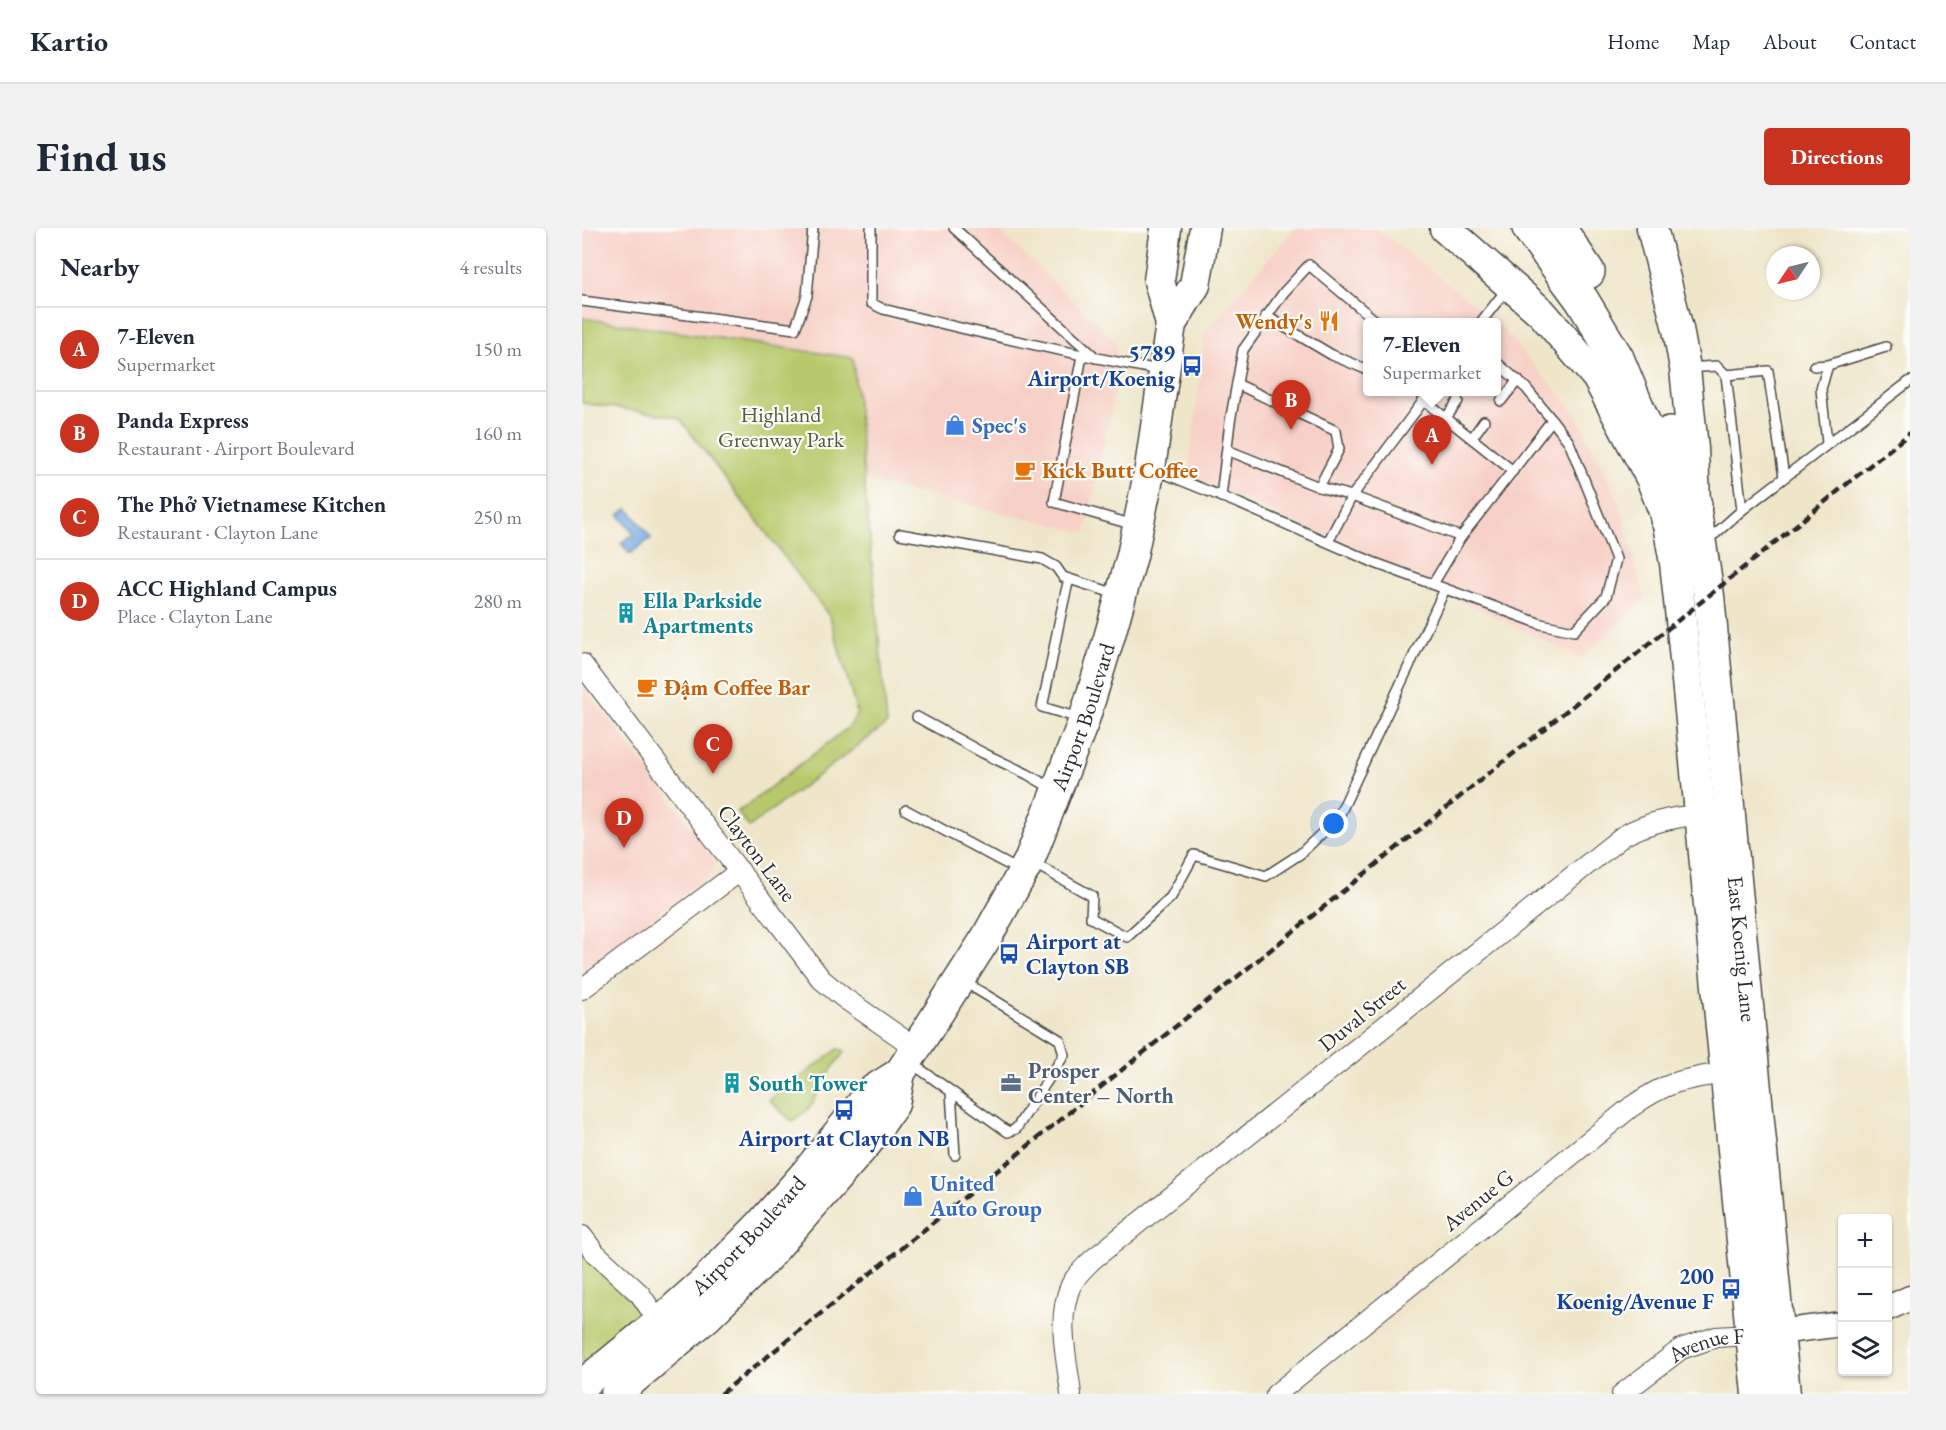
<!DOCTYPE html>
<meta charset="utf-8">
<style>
:root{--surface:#fff;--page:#f2f2f3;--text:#1f2937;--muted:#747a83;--line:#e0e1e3;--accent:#c8321e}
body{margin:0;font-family:"EB Garamond",serif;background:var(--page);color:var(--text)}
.controls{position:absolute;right:18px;bottom:18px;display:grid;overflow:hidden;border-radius:6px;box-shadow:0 2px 4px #0004}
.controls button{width:54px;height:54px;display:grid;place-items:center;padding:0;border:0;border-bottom:2px solid var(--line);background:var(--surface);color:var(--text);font:30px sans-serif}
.compass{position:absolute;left:1184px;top:18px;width:54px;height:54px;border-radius:50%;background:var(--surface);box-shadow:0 2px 4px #0004;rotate:235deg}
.you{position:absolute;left:752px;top:596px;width:21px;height:21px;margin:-15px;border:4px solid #fff;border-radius:50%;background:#1a73e8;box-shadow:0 0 0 9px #1a73e833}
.badge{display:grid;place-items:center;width:39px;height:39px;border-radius:50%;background:var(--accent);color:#fff;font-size:20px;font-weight:700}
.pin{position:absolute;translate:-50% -50px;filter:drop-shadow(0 2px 3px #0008)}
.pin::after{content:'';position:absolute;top:32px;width:21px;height:18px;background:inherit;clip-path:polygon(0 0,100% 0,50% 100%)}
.popup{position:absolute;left:781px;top:90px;width:138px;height:78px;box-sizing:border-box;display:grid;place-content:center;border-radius:6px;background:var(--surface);filter:drop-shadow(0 2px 4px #0005);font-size:20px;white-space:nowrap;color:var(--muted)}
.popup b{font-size:22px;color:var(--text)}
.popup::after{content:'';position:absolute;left:50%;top:100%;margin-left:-12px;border:12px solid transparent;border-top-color:var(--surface)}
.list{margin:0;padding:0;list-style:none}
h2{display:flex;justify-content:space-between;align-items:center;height:78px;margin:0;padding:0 24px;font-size:26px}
h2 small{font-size:20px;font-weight:400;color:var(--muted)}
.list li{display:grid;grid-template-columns:39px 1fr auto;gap:18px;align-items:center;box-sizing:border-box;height:84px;padding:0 24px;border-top:2px solid var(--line)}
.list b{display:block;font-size:22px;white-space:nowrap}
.list p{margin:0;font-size:20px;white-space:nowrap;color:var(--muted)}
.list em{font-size:20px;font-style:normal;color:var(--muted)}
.icon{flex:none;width:33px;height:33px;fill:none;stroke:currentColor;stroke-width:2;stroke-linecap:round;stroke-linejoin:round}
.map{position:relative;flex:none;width:1328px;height:1166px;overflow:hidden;border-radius:6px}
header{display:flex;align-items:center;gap:36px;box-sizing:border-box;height:84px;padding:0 30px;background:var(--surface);border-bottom:2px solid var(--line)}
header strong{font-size:28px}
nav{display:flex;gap:33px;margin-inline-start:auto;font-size:21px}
.intro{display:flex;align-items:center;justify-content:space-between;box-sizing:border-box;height:144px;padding:0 36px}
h1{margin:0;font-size:42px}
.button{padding:15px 27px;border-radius:6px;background:var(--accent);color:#fff;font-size:21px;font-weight:700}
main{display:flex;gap:36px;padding:0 36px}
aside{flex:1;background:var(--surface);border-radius:6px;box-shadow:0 2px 4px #0004}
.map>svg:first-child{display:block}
.built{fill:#f7d1c7;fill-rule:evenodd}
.green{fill:#b7c96c;stroke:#717a4c;stroke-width:1.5}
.water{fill:#74aae2;stroke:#506a86;stroke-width:1.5}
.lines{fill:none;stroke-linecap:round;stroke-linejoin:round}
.service-casing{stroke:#484743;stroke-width:12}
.minor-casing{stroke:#484743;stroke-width:22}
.tertiary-casing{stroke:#484743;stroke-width:27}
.primary-casing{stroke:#484743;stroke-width:33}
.motorway-casing{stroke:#484743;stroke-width:36}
.service{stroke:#fff;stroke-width:9}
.minor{stroke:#fff;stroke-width:20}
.tertiary{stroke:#fff;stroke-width:24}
.primary{stroke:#fff;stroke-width:30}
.motorway{stroke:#fff;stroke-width:33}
.rail{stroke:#2b2b2b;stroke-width:4.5;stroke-dasharray:9 4.5;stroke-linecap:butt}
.labels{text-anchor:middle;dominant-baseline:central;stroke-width:4.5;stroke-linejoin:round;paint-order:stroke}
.food-label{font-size:22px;font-weight:bold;fill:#c56008;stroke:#fdfcf7;text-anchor:start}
.transit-label{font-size:22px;font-weight:bold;fill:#164399;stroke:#fdfcf7;text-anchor:end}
.park-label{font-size:22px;fill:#555a3e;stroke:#fdfcf7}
.shop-label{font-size:22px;font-weight:bold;fill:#366cbe;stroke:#fdfcf7;text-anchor:start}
.culture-label{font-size:22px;font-weight:bold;fill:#0d838f;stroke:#fdfcf7;text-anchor:start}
.street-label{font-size:22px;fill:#2b2b2b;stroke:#fdfcf7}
.service-label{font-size:22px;font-weight:bold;fill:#4e5e75;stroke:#fdfcf7;text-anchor:start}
</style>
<header>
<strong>Kartio</strong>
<nav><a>Home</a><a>Map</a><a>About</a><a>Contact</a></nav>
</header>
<div class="intro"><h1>Find us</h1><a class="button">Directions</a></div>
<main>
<aside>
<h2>Nearby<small>4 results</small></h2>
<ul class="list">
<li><span class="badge">A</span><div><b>7-Eleven</b><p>Supermarket</p></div><em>150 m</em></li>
<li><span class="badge">B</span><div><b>Panda Express</b><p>Restaurant · Airport Boulevard</p></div><em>160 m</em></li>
<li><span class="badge">C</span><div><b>The Phở Vietnamese Kitchen</b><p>Restaurant · Clayton Lane</p></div><em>250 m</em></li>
<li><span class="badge">D</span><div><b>ACC Highland Campus</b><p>Place · Clayton Lane</p></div><em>280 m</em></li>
</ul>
</aside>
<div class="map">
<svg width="1328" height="1166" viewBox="0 0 1328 1166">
<rect width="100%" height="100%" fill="#fdfcf7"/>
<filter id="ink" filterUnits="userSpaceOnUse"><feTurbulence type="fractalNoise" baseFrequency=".0167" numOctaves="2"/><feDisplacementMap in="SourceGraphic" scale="12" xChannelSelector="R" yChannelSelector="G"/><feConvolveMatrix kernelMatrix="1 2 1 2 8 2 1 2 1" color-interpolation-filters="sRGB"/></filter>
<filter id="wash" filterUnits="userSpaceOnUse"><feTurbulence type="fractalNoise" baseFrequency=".008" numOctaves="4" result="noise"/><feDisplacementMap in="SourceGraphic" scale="24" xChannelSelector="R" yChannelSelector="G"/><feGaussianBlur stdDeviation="1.35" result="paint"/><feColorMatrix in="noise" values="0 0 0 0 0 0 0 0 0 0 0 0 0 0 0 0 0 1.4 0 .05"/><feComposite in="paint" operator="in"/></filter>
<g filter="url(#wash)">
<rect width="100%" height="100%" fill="#efe6ca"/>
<g class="built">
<polygon points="0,0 415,0 534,114 536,147 504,305 282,252 271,130 0,90"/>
<path d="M 713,0 L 794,0 L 914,93 L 993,184 L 1036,271 L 1063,371 L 1000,430 L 606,246 L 623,104 ZM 786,94 L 914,94 L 914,164 L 786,164 Z"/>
<polygon points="0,456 131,627 133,636 128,646 120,653 0,743"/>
</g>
<g class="green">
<polygon points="0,90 271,130 305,496 167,599 155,583 160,581 268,498 275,485 248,389 98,191 89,188 0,175"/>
<polygon points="256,821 263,823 244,849 231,874 224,883 210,893 187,872"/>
<path d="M 0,1024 L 50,1074 C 55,1081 57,1085 54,1094 L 0,1144 Z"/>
</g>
<polygon class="water" points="46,280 69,310 48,326 39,315 48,308 50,310 53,308 37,287"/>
</g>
<g filter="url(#ink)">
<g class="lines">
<g class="service-casing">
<g id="service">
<path d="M 289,0 L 289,75 L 301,81 C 392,104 484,125 577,142"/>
<polyline points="372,0 514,130"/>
<polyline points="0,73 213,101 225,68 231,0"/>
<polyline points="684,88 750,127 786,142"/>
<polyline points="899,94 925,61"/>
<polyline points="500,128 472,274 552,297"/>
<polyline points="914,134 944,160 970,192"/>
<polyline points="1232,138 1246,137"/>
<polyline points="1106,140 1135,138 1144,147 1160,282"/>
<polyline points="1144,147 1186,143 1202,249"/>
<polyline points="655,156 754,203 757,221 737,259"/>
<polyline points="841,172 931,243"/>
<polyline points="919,173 936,152"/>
<polyline points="864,190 876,173"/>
<polyline points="890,210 902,193"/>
<polyline points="1245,215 1239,161 1246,137 1304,119"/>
<polyline points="571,241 658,276 793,335 959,396 992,403 1024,369 1034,331 987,214 970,192 879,309 770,268 737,259 645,222"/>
<polyline points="639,269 648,194 661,122 702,64 727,37 795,94"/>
<polyline points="318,306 460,331 474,339 481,349 534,366"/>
<polyline points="1123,309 1133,306 1160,282 1328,153"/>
<polyline points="746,314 770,268 848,164"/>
<path d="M 487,351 C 476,393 470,436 460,479 L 500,491"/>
<polyline points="851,356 879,309"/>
<polyline points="335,489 401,525 445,546 471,561"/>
<polyline points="324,582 438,643"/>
<polyline points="451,635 510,668 509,690 545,709 589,669 612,627 684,648 718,626 756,590 863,361"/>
<polyline points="328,834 426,904 434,901 482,827 478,812 381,753"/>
<polyline points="369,864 373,927"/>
</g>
</g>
<g class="minor-casing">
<g id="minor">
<polyline points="0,436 239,751 262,770 334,820"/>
<polyline points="0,761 158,643"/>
<polyline points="0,1008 13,1025 58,1066 77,1094"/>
<path d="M 489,1166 C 485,1131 474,1091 489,1057 C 494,1047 503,1039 510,1032 L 1041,608 C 1066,594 1090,590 1118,586"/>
<path d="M 694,1166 L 1049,879 C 1084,854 1101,851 1143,845"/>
<path id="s1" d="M 1040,1166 L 1099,1121 L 1134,1109 L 1168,1107"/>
</g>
</g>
<g class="tertiary-casing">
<g id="tertiary">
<polyline points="1306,1080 1328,1070"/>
<polyline points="1180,1106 1260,1096"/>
</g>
</g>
<g class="primary-casing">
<g id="primary">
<polyline points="584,0 577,53 589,96"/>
<polyline points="863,0 960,85 1015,149 1069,250 1085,291 1093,335 1099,391 1175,1166"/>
<path id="s2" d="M 1070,0 L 1096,101 L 1103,140 L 1111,221 L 1113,277 L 1127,368 L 1203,1166"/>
<path id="s3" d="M 0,1157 L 77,1094 L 124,1052 L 178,997 L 224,945 L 291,862 L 318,845"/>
<path id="s4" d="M 34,1166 L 125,1089 L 181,1034 L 285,915 L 312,876 L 318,845 L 404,710 L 447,633 L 502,492 L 527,410 L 550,328 L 568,240 L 589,96 L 613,57 L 623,0"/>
</g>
</g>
<g class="motorway-casing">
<g id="motorway">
<polyline points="947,0 1000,72 1035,130 1077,232 1085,291"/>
<polyline points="977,0 1006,44"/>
<polyline points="1088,205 1113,277"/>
</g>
</g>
<use href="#service" class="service"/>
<use href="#minor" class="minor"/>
<use href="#tertiary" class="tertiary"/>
<use href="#primary" class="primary"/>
<use href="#motorway" class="motorway"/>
<polyline class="rail" points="139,1166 1328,205"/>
</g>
</g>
<defs>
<g id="restaurant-bare" transform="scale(1.62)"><path d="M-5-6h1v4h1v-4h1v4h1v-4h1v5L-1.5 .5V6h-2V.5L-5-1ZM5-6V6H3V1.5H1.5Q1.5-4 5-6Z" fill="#e8710a" stroke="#fdfcf7" stroke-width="2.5" paint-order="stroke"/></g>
<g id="bus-bare" transform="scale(1.62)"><path d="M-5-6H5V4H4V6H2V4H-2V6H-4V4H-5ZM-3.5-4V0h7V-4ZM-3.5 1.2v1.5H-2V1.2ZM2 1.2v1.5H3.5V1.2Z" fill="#1a4fb4" stroke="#fdfcf7" stroke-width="2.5" paint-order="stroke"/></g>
<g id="shop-bare" transform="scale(1.62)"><path d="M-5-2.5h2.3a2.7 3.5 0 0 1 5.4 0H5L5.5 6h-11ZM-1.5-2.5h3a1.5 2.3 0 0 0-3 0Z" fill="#3f7fe0" stroke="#fdfcf7" stroke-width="2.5" paint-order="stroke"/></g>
<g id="cafe-bare" transform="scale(1.62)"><path d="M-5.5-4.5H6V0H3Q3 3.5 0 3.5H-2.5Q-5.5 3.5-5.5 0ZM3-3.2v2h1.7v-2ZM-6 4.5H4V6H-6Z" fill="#e8710a" stroke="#fdfcf7" stroke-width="2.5" paint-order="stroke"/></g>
<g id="building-bare" transform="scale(1.62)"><path d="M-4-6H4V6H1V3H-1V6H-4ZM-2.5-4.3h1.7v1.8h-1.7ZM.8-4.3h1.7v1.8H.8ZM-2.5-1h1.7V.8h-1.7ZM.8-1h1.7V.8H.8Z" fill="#0f9aa8" stroke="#fdfcf7" stroke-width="2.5" paint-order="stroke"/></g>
<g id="office-bare" transform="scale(1.62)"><path d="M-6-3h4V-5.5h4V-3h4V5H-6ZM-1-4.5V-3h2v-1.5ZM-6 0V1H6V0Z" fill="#5c6f8a" stroke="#fdfcf7" stroke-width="2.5" paint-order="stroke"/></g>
</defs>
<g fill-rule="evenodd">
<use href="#restaurant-bare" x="747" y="93"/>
<use href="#bus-bare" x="610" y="138"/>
<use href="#shop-bare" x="373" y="197"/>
<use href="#cafe-bare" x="443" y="242"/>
<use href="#building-bare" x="44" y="385"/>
<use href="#cafe-bare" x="65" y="459"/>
<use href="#bus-bare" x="427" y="726"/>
<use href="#building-bare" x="150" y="855"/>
<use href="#office-bare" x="429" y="855"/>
<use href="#bus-bare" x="262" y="882"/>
<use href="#shop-bare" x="331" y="968"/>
<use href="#bus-bare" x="1149" y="1061"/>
</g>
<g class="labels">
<g class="food-label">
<text x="730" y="93" text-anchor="end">Wendy's</text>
<text x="460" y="242">Kick Butt Coffee</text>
<text x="82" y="459">Đậm Coffee Bar</text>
</g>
<g class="transit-label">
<text x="593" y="125">5789<tspan x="593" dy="25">Airport/Koenig</tspan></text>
<text x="444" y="713" text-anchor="start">Airport at<tspan x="444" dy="25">Clayton SB</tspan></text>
<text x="262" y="910" text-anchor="middle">Airport at Clayton NB</text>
<text x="1132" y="1048">200<tspan x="1132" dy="25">Koenig/Avenue F</tspan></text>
</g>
<g class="park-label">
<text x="199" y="186">Highland<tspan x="199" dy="25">Greenway Park</tspan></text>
</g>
<g class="shop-label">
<text x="390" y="197">Spec's</text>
<text x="348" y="955">United<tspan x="348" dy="25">Auto Group</tspan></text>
</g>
<g class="culture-label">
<text x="61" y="372">Ella Parkside<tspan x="61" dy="25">Apartments</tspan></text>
<text x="167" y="855">South Tower</text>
</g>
<g class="street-label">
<text stroke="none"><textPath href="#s4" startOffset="837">Airport Boulevard</textPath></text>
<text transform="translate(175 625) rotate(53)">Clayton Lane</text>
<text stroke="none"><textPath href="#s2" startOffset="728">East Koenig Lane</textPath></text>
<text transform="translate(780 786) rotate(-39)">Duval Street</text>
<text transform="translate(896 972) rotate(-39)">Avenue G</text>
<text stroke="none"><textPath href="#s3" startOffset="224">Airport Boulevard</textPath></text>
<text stroke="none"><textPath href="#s1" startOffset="100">Avenue F</textPath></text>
</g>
<g class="service-label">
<text x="446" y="842">Prosper<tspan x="446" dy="25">Center – North</tspan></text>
</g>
</g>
</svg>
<div class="controls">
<button>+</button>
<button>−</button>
<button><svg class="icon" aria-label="layers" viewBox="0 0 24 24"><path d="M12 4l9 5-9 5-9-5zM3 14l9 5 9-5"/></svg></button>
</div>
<svg class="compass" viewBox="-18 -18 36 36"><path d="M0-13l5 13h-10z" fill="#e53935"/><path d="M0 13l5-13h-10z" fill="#747a83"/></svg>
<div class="you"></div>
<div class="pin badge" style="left:850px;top:237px">A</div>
<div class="popup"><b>7-Eleven</b>Supermarket</div>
<div class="pin badge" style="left:709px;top:202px">B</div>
<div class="pin badge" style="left:131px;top:546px">C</div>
<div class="pin badge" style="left:42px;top:620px">D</div>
</div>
</main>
